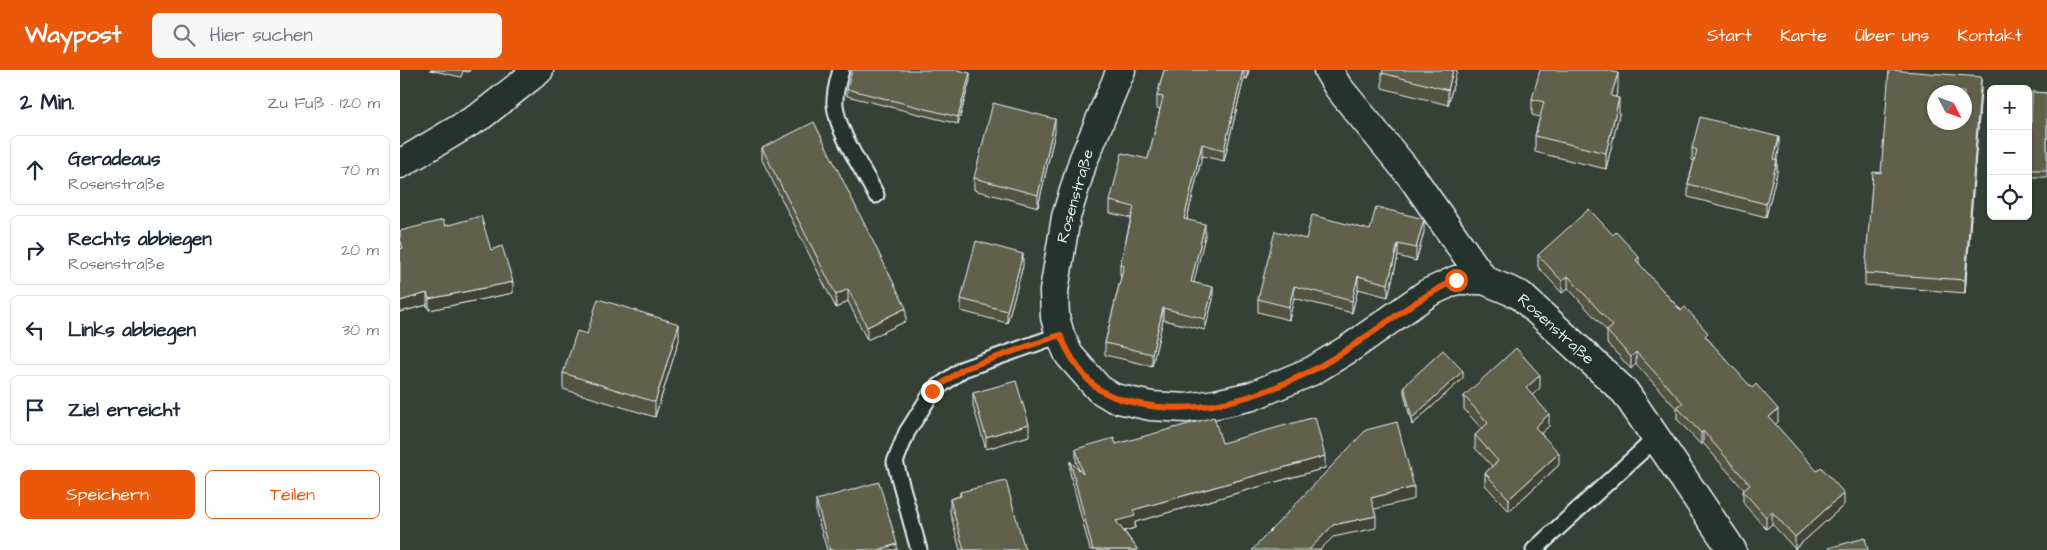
<!DOCTYPE html>
<html lang="de">
<meta charset="utf-8">
<style>
:root{--surface:#fff;--page:#f6f6f7;--text:#1f2937;--muted:#747a83;--line:#e0e1e3;--accent:#ea580c}
body{margin:0;font-family:"Architects Daughter",sans-serif;background:var(--page);color:var(--text)}
.controls{position:absolute;right:15px;top:15px;display:grid;overflow:hidden;border-radius:8px;box-shadow:0 1px 4px #0004}
.controls button{width:45px;height:45px;display:grid;place-items:center;padding:0;border:0;border-bottom:1px solid var(--line);background:var(--surface);color:var(--text);font:25px sans-serif}
.compass{position:absolute;left:1527px;top:15px;width:45px;height:45px;border-radius:50%;background:var(--surface);box-shadow:0 1px 4px #0004;rotate:132deg}
.stop{position:absolute;width:15px;height:15px;margin:-11px;border:4px solid #ea580c;border-radius:50%;background:#fff}
.stop.end{background:#ea580c;border-color:#fff;box-shadow:0 1px 5px #0008}
.list{margin:0;padding:0;list-style:none}
h2{display:flex;justify-content:space-between;align-items:center;height:65px;margin:0;padding:0 20px;font-size:21px}
h2 small{font-size:16px;font-weight:400;color:var(--muted)}
.list li{display:grid;grid-template-columns:32px 1fr auto;gap:15px;align-items:center;box-sizing:border-box;height:70px;margin:0 10px 10px;padding:0 10px;border:1px solid var(--line);border-radius:8px}
.list b{display:block;font-size:19px;white-space:nowrap}
.list p{margin:0;font-size:16px;white-space:nowrap;color:var(--muted)}
.list em{font-size:16px;font-style:normal;color:var(--muted)}
.actions{display:flex;gap:10px;padding:15px 20px}
.actions a{flex:1;padding:11px 0;border:1px solid var(--accent);border-radius:8px;text-align:center;font-size:18px;color:var(--accent)}
.actions .main{background:var(--accent);color:#fff}
.icon{flex:none;width:28px;height:28px;fill:none;stroke:currentColor;stroke-width:2;stroke-linecap:round;stroke-linejoin:round}
.map{position:relative;flex:none;width:1647px;height:480px;overflow:hidden}
header{display:flex;align-items:center;gap:30px;box-sizing:border-box;height:70px;padding:0 25px;background:var(--accent);color:#fff}
header strong{font-size:24px}
nav{display:flex;gap:28px;margin-inline-start:auto;font-size:18px}
.search{width:350px;height:45px;background:var(--page);display:flex;align-items:center;gap:12px;box-sizing:border-box;padding:0 18px;border-radius:8px;color:var(--muted);font-size:19px}
main{display:flex}
aside{flex:1;background:var(--surface)}
.map>svg:first-child{display:block}
.lines{fill:none;stroke-linecap:round;stroke-linejoin:round}
.service-casing{stroke:#e8f1f8;stroke-width:19}
.minor-casing{stroke:#e8f1f8;stroke-width:31}
.service{stroke:#26332d;stroke-width:15}
.minor{stroke:#26332d;stroke-width:28}
.wall{fill:#535340;stroke:#e8f1f8}
.shaded-wall{fill:#434334;stroke:#e8f1f8}
.building{fill:#60604b;stroke:#e8f1f8;fill-rule:evenodd}
.route{stroke:#ea580c;stroke-width:6}
.labels{text-anchor:middle;dominant-baseline:central;stroke-width:4.5;stroke-linejoin:round;paint-order:stroke}
.street-label{font-size:16px;fill:#e8f1f8;stroke:#26332d}
</style>
<header>
<strong>Waypost</strong>
<div class="search"><svg class="icon" aria-label="search" viewBox="0 0 24 24"><circle cx="10" cy="10" r="6"/><path d="M15 15l6 6"/></svg>Hier suchen</div>
<nav><a>Start</a><a>Karte</a><a>Über uns</a><a>Kontakt</a></nav>
</header>
<main>
<aside>
<h2>2 Min.<small>Zu Fuß · 120 m</small></h2>
<ul class="list">
<li><svg class="icon" aria-label="ahead" viewBox="0 0 24 24"><path d="M12 20V5M6 11l6-6 6 6"/></svg><div><b>Geradeaus</b><p>Rosenstraße</p></div><em>70 m</em></li>
<li><svg class="icon" aria-label="right" viewBox="0 0 24 24"><path d="M7 20v-9h11M14 6l5 5-5 5"/></svg><div><b>Rechts abbiegen</b><p>Rosenstraße</p></div><em>20 m</em></li>
<li><svg class="icon" aria-label="left" viewBox="0 0 24 24"><path d="M17 20v-9H6M10 6l-5 5 5 5"/></svg><div><b>Links abbiegen</b></div><em>30 m</em></li>
<li><svg class="icon" aria-label="arrive" viewBox="0 0 24 24"><path d="M6 21V4h12l-3 4 3 4H6"/></svg><div><b>Ziel erreicht</b></div></li>
</ul>
<div class="actions"><a class="main">Speichern</a><a>Teilen</a></div>
</aside>
<div class="map">
<svg width="1647" height="480" viewBox="0 0 1647 480">
<rect width="100%" height="100%" fill="#374036"/>
<filter id="ink" filterUnits="userSpaceOnUse"><feTurbulence type="fractalNoise" baseFrequency=".02" numOctaves="2"/><feDisplacementMap in="SourceGraphic" scale="10" xChannelSelector="R" yChannelSelector="G"/><feConvolveMatrix kernelMatrix="1 2 1 2 8 2 1 2 1" color-interpolation-filters="sRGB"/></filter>
<g filter="url(#ink)">
<g class="lines">
<g class="service-casing">
<g id="service">
<path d="M 441,0 C 438,11 434,23 435,35 C 438,64 463,99 476,125"/>
<polyline points="519,480 495,392 507,362 533,321 563,299 660,265"/>
<polyline points="1134,480 1256,368"/>
</g>
</g>
<g class="minor-casing">
<g id="minor">
<polyline points="721,0 683,91 666,147 654,221 655,247 660,265 669,285 699,319 714,328 751,336 786,338 816,334 852,326 912,301 950,278 1028,223 1056,210 1084,210 1120,225 1225,322 1332,480"/>
<polyline points="928,0 938,17 1012,107 1084,210"/>
<polyline points="0,94 82,45 139,0"/>
</g>
</g>
<use href="#service" class="service"/>
<use href="#minor" class="minor"/>
</g>
<g class="wall">
<polygon points="30,0 70,0 69,2 63,1 61,7"/>
<polygon points="764,0 849,0 847,9 844,8 824,91 802,86 787,149 805,166 793,212 813,229 805,260 763,250 752,296 705,285 705,273 721,207 720,206 720,195 731,148 710,143 710,131 748,89 760,39 757,38 757,26"/>
<polygon points="1057,0 1048,35 982,18 982,3"/>
<polygon points="570,10 558,54 447,26 447,19"/>
<polygon points="1218,19 1215,28 1219,44 1206,99 1135,82 1135,66 1140,47 1132,45 1132,29"/>
<polygon points="1581,20 1565,223 1465,215 1465,203 1481,103"/>
<polygon points="1632,22 1647,23 1647,107 1630,107"/>
<polygon points="655,62 638,137 574,120 574,108"/>
<polygon points="362,78 506,251 467,270 448,231 436,238 362,90"/>
<polygon points="1292,78 1379,80 1377,90 1377,102 1366,147 1288,127 1288,114 1294,91 1292,90"/>
<polygon points="45,156 91,180 113,223 29,240 27,235 0,242 0,161"/>
<polygon points="1024,162 1016,191 998,186 988,227 958,219 952,243 894,228 889,250 858,242 858,229 906,169"/>
<polygon points="1138,185 1239,195 1308,269 1378,352 1375,354 1444,435 1395,479 1372,454 1366,459 1343,433 1343,421 1344,420 1303,373 1301,375 1277,349 1277,339 1236,294 1231,299 1207,273 1207,261 1168,218 1162,223 1138,197"/>
<polygon points="623,196 607,253 561,241 561,229"/>
<polygon points="187,264 279,270 255,347 163,319 163,303"/>
<polygon points="1063,308 1012,355 1004,323 1004,316"/>
<polygon points="1140,318 1132,325 1149,356 1141,363 1159,395 1109,441 1085,415 1085,403 1092,396 1075,378 1075,365 1082,359 1064,339 1064,326"/>
<polygon points="573,323 629,366 586,379 573,336"/>
<polygon points="822,373 925,398 735,452 735,458 724,461 738,480 690,480 670,403 670,391 679,400 676,391 676,379 716,374"/>
<polygon points="560,422 625,480 560,480 550,442 550,429 560,426"/>
<polygon points="416,430 497,480 427,480 416,443"/>
</g>
<g class="shaded-wall">
<polygon points="843,0 844,0 844,8 824,91 824,80"/>
<polygon points="847,0 849,0 847,9"/>
<polygon points="1053,0 1057,0 1048,35 1048,20"/>
<polygon points="570,3 570,10 558,54 558,47"/>
<polygon points="1218,3 1218,19 1211,42 1211,26"/>
<polygon points="1581,7 1581,20 1565,223 1565,210"/>
<polygon points="1219,28 1219,44 1206,99 1206,83"/>
<polygon points="655,49 655,62 638,137 638,125"/>
<polygon points="1379,67 1379,80 1374,102 1374,89"/>
<polygon points="802,74 802,86 784,161 784,149"/>
<polygon points="1377,90 1377,102 1366,147 1366,134"/>
<polygon points="1024,149 1024,162 1016,191 1016,178"/>
<polygon points="805,154 805,166 791,224 791,212"/>
<polygon points="998,174 998,186 988,227 988,214"/>
<polygon points="623,184 623,196 607,253 607,241"/>
<polygon points="1239,187 1239,199 1236,190"/>
<polygon points="958,206 958,219 952,243 952,231"/>
<polygon points="1168,206 1168,218 1162,223 1162,211"/>
<polygon points="113,212 113,223 29,240 29,229"/>
<polygon points="894,216 894,228 889,250 889,237"/>
<polygon points="813,217 813,229 805,260 805,249"/>
<polygon points="448,219 448,231 436,238 436,225"/>
<polygon points="27,223 27,235 0,242 0,231"/>
<polygon points="506,238 506,251 467,270 467,257"/>
<polygon points="763,238 763,250 752,296 752,284"/>
<polygon points="279,254 279,270 255,347 255,332"/>
<polygon points="1236,282 1236,294 1231,299 1231,287"/>
<polygon points="1063,301 1063,308 1012,355 1012,348"/>
<polygon points="1140,305 1140,318 1126,331 1126,318"/>
<polygon points="1378,339 1378,352 1369,360 1369,347"/>
<polygon points="1149,344 1149,356 1135,369 1135,357"/>
<polygon points="629,354 629,366 586,379 586,367"/>
<polygon points="1303,361 1303,373 1301,375 1301,363"/>
<polygon points="1159,383 1159,395 1109,441 1109,429"/>
<polygon points="925,386 925,398 735,452 735,458 716,463 716,451 733,440"/>
<polygon points="1014,417 1014,429 971,440 971,428"/>
<polygon points="1444,423 1444,435 1395,479 1395,467"/>
<polygon points="1372,442 1372,454 1366,459 1366,447"/>
<polygon points="976,446 976,458 933,467 920,480 909,480 933,455"/>
<polygon points="497,474 497,480 478,480"/>
</g>
<g class="building">
<polygon points="452,0 558,0 570,3 558,47 447,19"/>
<polygon points="764,0 843,0 824,80 802,74 784,149 805,154 791,212 813,217 805,249 763,238 752,284 705,273 724,195 720,195 734,137 710,131 722,83 748,89 763,27 757,26"/>
<polygon points="983,0 1053,0 1048,20 982,3"/>
<polygon points="1140,0 1206,0 1218,3 1211,26 1219,28 1206,83 1135,66 1144,32 1132,29"/>
<path d="M 1489,0 L 1581,7 L 1565,210 L 1465,203 L 1473,102 L 1481,103 ZM 1534,22 L 1564,22 L 1564,52 L 1534,52 Z"/>
<polygon points="1632,22 1647,23 1647,100 1630,100"/>
<polygon points="593,33 655,49 638,125 574,108"/>
<polygon points="1300,47 1379,67 1374,89 1377,90 1366,134 1288,114 1297,80 1292,78"/>
<polygon points="414,52 506,238 467,257 448,219 436,225 362,78"/>
<polygon points="976,137 1024,149 1016,178 998,174 988,214 958,206 952,231 894,216 889,237 858,229 875,161 906,169 912,145 970,160"/>
<polygon points="1189,139 1213,165 1216,162 1239,187 1236,190 1281,241 1285,237 1308,263 1305,266 1352,318 1356,314 1378,339 1369,347 1417,401 1421,397 1444,423 1395,467 1372,442 1366,447 1343,421 1350,415 1303,361 1301,363 1277,337 1283,333 1236,282 1231,287 1207,261 1213,256 1168,206 1162,211 1138,185"/>
<polygon points="81,146 91,180 102,176 113,212 29,229 27,223 0,231 0,179 3,178 0,169 0,161 43,150 45,156"/>
<polygon points="576,171 623,184 607,241 561,229"/>
<polygon points="198,229 279,254 255,332 163,303 177,261 187,264"/>
<polygon points="1116,278 1140,305 1126,318 1149,344 1135,357 1159,383 1109,429 1085,403 1098,391 1075,365 1088,353 1064,326"/>
<polygon points="1043,280 1063,301 1012,348 1004,316"/>
<polygon points="616,311 629,354 586,367 573,323"/>
<polygon points="814,347 822,373 915,347 925,386 733,440 735,446 716,451 738,480 693,480 670,391 683,404 676,379 714,368 716,374"/>
<polygon points="997,352 1014,417 971,428 976,446 933,455 909,480 852,480 966,360"/>
<polygon points="606,411 625,480 564,480 550,429 561,426 560,422"/>
<polygon points="479,412 497,474 478,480 430,480 416,430"/>
<polygon points="1465,468 1468,480 1429,480 1428,478"/>
</g>
</g>
<g class="lines" filter="url(#ink)">
<path class="route" d="M 532,321 L 563,299 L 660,265 C 669,285 681,307 700,320 C 711,327 722,330 735,333 C 795,347 858,328 911,301 C 962,275 1004,234 1056,210"/>
</g>
<g class="labels">
<g class="street-label">
<text transform="translate(675 126) rotate(-74)">Rosenstraße</text>
<text transform="translate(1156 259) rotate(42)">Rosenstraße</text>
</g>
</g>
</svg>
<div class="controls">
<button>+</button>
<button>−</button>
<button><svg class="icon" aria-label="locate" viewBox="0 0 24 24"><circle cx="12" cy="12" r="6"/><path d="M12 2v4M12 18v4M2 12h4M18 12h4"/></svg></button>
</div>
<svg class="compass" viewBox="-18 -18 36 36"><path d="M0-13l5 13h-10z" fill="#e53935"/><path d="M0 13l5-13h-10z" fill="#747a83"/></svg>
<div class="stop" style="left:1056px;top:210px"></div>
<div class="stop end" style="left:532px;top:321px"></div>
</div>
</main>
